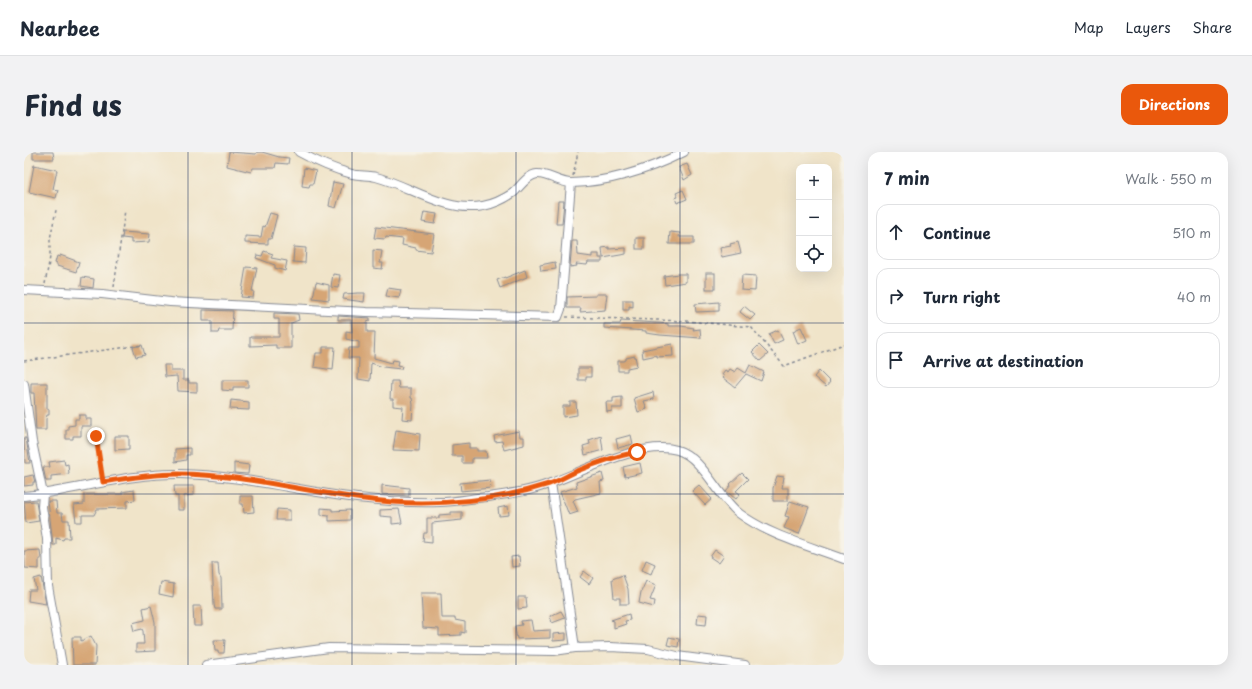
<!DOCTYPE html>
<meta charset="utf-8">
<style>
:root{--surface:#fff;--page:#f2f2f3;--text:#1f2937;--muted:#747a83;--line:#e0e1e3;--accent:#ea580c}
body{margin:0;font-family:"Playpen Sans",sans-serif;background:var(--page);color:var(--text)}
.controls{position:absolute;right:12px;top:12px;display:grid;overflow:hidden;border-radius:8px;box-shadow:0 4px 16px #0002}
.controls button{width:36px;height:36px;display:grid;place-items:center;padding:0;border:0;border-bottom:1px solid var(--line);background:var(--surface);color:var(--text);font:20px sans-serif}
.stop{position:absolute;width:12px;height:12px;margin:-9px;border:3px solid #ea580c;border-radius:50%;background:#fff}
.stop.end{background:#ea580c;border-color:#fff;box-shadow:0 1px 4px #0008}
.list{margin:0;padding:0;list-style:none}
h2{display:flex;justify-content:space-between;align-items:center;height:52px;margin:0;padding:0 16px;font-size:17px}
h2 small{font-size:13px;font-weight:400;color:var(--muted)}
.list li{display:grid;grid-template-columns:26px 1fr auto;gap:12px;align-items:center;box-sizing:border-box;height:56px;margin:0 8px 8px;padding:0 8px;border:1px solid var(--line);border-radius:12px}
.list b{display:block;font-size:15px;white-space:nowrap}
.list em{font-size:13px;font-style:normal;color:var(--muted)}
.icon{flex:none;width:22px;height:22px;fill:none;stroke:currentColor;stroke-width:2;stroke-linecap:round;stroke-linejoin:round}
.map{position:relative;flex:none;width:820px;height:513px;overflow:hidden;border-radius:12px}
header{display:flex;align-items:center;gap:24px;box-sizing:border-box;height:56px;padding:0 20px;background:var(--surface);border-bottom:1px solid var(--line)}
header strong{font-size:19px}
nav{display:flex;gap:22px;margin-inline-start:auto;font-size:14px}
.intro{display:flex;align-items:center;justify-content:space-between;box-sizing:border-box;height:96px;padding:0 24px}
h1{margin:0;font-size:28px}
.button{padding:10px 18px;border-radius:12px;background:var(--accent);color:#fff;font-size:14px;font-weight:700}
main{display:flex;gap:24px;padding:0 24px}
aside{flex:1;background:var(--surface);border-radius:12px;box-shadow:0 4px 16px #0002}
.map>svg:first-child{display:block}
.building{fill:#d6a575}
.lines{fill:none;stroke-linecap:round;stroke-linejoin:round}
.street-casing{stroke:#868a94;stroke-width:10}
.path{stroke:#868a94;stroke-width:1.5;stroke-dasharray:3 3;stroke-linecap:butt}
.street{stroke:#fff;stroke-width:8}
.route{stroke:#ea580c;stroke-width:5}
.grid{fill:none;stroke:#1b2f5e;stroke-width:1;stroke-opacity:0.55}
</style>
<header>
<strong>Nearbee</strong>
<nav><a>Map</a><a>Layers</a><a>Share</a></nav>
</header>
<div class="intro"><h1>Find us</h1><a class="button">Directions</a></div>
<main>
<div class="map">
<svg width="820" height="513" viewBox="0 0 820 513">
<rect width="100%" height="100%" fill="#f7f3e8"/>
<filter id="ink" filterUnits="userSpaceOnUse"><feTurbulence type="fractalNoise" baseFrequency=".025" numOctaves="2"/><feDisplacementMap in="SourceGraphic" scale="8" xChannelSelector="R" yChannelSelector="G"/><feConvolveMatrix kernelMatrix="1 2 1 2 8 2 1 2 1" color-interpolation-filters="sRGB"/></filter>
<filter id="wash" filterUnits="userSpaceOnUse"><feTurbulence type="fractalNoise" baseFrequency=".012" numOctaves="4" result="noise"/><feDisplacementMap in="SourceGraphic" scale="16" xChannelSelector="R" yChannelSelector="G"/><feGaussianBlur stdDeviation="0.9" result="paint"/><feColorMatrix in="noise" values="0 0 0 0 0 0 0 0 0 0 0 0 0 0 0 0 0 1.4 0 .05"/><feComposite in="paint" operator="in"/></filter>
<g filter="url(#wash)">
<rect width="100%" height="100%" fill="#f0e4c9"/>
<g id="blocks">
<g class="building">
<polygon points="9,0 29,0 30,7 9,7"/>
<polygon points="205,0 232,2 233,0 238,0 255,5 265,6 264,12 252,11 251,16 229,16 227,20 203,14"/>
<polygon points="663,12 668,23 660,28 655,15"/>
<polygon points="10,13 33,18 29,37 34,38 32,46 5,40"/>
<polygon points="280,16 292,19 289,32 286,32 285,35 278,34"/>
<polygon points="309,30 319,32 312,56 305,54"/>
<polygon points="659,38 663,47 653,51 651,46 654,45 652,41"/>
<polygon points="534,49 540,49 538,72 532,72"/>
<polygon points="400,60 413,62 411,72 398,70"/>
<polygon points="246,61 253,63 247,87 244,87 244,92 221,91 221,84 237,85 239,74 241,75"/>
<polygon points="352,75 410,82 407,100 392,98 392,96 378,93 379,87 362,85 361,87 350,86"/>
<polygon points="99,80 126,82 125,90 107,91 107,87 98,86"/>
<polygon points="646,80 656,81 655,85 670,85 670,92 645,92"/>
<rect x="612" y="86" width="8" height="11"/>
<polygon points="548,89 553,89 554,103 568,105 568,102 575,102 575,106 578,106 578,110 564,110 563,113 552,112 553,114 546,115"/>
<polygon points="714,90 717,101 698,105 696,96 707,94 706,92"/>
<polygon points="270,95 282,96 281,111 269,110"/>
<polygon points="585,95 585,97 602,96 602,102 579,106 578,96"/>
<polygon points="349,98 358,99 356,111 359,111 358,117 349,116"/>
<polygon points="240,99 249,102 247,106 263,109 261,119 251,116 251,113 232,106 233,103 238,104"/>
<polygon points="36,103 55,110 52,120 33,114 33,112 31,111 33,104 36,105"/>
<polygon points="531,110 532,117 517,119 516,113"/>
<polygon points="222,115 233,116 228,139 230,139 229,146 217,145"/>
<polygon points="501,118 503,125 476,136 473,128 481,125 481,126"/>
<rect x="682" y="121" width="9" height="16"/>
<polygon points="309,122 316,123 314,136 307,135"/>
<polygon points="654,122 662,122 662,130 641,133 640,124"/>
<polygon points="718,123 732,124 731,139 717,138"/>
<polygon points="58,125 70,127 69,136 57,134"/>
<polygon points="292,130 305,133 305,148 289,146"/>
<polygon points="364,136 377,138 375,146 362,144"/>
<polygon points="334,141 341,141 340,150 319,147 320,142"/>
<polygon points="572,142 583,142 581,158 556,160 557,156 543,156 543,145 572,144"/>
<polygon points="599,148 609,148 609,155 605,154 605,158 599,158"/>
<polygon points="695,150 695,159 672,160 671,152"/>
<polygon points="720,154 731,163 726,168 716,160"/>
<polygon points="179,158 209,159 208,178 195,178 194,181 188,181 188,169 179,169"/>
<polygon points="250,161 274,162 275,168 267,171 267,196 252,196 252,193 226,194 226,185 255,185 255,167 250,167"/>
<polygon points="314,164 346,166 346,169 343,170 343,180 351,180 350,206 368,211 369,208 375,209 374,213 378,214 377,217 359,215 347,211 346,229 334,227 335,206 324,206 325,196 335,196 335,190 322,187 322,179 328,180 327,168 314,168"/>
<polygon points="597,169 636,171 644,172 644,174 657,174 670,176 669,178 676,177 677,186 636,183 622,181 622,179 580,176 580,172 596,172"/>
<polygon points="777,175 783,188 774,192 769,179"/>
<polygon points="754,178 759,188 750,192 745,182"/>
<polygon points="648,192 649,204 633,205 633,203 619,206 618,198"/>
<polygon points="118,193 121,203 112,205 109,195"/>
<polygon points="735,193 744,202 736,209 728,200"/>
<polygon points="299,195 311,195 309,218 290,215 292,201 299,201"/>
<polygon points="611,204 613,214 603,216 603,219 594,219 594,209 600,209 602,208 602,206"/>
<polygon points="140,213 147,213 147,219 159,219 159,228 165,228 165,231 173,231 173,240 154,239 153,224 141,225"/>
<polygon points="726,213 740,220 737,229 722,222 711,235 699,226 700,225 698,222 701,218 704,220 706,217 711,220 714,216 722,221"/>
<polygon points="554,216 567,216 567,225 562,225 562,228 554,228"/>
<polygon points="795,219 806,230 802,235 790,225"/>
<polygon points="198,228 224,228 224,235 209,235 209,239 198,238"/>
<polygon points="367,229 374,229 375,236 387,236 387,246 388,246 389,253 388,268 378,267 379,255 369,254 369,247 366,247"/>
<polygon points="7,231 23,231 23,257 25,257 25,263 23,263 22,267 22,278 12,278 10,241 7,241"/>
<polygon points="629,240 630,247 620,249 623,257 614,260 610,246"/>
<polygon points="598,245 598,256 588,256 588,259 583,260 582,250 589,250 589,246"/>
<polygon points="207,248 225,250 225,258 206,257"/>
<polygon points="546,250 552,250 553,263 539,265 539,254 546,254"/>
<polygon points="55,263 62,263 62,267 67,267 67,274 57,274 57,284 49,284 49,287 42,287 42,278 44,278 44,274 51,273 51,267 55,267"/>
<polygon points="372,278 396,282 395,299 369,298"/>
<polygon points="495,279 496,285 500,285 500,293 480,298 478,289 471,290 470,284"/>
<polygon points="607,283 609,292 594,296 592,287"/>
<polygon points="91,284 105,284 105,297 91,298"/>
<polygon points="577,284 579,298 561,303 559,294 566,292 565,288"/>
<polygon points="0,286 2,286 6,311 1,311"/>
<polygon points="445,291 445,296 453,296 453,299 462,299 463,306 448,306 448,311 438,311 438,304 428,304 428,293"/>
<polygon points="166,296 166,303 162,303 162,308 151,310 151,297"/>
<polygon points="40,308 41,313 44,312 45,322 27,324 27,329 22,329 19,315 26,315 25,310"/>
<polygon points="210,311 225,313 224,322 210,321"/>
<polygon points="616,311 618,321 601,325 599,315"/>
<polygon points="578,321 580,329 576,330 577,341 551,347 549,349 554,360 545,363 536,340 553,335 552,330"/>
<polygon points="718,321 724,327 712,339 716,342 712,347 702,339 707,333 706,332"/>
<polygon points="9,323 11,330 9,330 9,333 0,334 0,325"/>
<polygon points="753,324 760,325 758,336 764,336 764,349 749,349 749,336"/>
<polygon points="466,328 467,336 437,339 436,331"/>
<polygon points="358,333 385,336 385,344 358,342"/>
<polygon points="675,333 688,347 681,353 668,339"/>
<polygon points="150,334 170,334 170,343 160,344 160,358 154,358 154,344 151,344"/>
<polygon points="110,338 111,348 103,349 103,356 73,357 70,363 58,363 58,370 52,370 50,353 60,352 60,342 98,342 98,340"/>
<polygon points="216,344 229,344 230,360 220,361 219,352 216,352"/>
<polygon points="12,349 15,369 2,371 0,350"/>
<polygon points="24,349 32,349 33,361 38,361 39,368 45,368 46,386 40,386 39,388 32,386 32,393 29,393"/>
<polygon points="766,349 785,355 775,382 760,376 765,365 761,364"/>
<polygon points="484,354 485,363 475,364 474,356"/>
<polygon points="297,356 308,357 308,359 326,358 326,368 305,369 305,364 297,363"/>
<polygon points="253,357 266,358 266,368 252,368"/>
<polygon points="375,357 378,371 368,372 368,365 356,364 356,358"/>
<polygon points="427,360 438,360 438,368 408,371 408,390 399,389 400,381 403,381 403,366 415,366 415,363 427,362"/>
<polygon points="16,398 17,407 15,407 15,417 1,416 0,399"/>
<polygon points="691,398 700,404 695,411 686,405"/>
<polygon points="495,404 496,414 488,415 487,405"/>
<polygon points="622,408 631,412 627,422 618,418"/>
<polygon points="188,411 194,411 195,423 197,426 198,457 191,457 190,453"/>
<polygon points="560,419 569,426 565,432 556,425"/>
<polygon points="599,423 604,437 605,452 596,452 596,446 590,446 588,427"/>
<polygon points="17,425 22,452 4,449 5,438 12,438 10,427"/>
<polygon points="622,429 632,433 626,448 631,449 630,455 615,451 617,440"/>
<polygon points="137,430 150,432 149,445 135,442"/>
<polygon points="397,441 417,441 418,466 431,466 431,468 441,470 441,481 437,480 437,483 415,484 415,477 399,476"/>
<polygon points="494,445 502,445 503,456 494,457"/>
<polygon points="127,454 131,470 131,499 112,500 112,492 120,492 119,479 118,477 110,479 108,471 121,468 119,456"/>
<polygon points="169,454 177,454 178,474 170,474"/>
<polygon points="537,459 541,466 528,471 526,464"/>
<polygon points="605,462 606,468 601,469 602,472 590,476 590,469 587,468"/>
<polygon points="674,462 683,463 682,473 673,472"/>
<polygon points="507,468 509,479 526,478 526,486 493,487 491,474 498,473 497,469"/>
<polygon points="542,481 542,488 529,489 529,482"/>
<polygon points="67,484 72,494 71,513 49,513 48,485 57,485 57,489"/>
<polygon points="645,485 655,487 654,495 643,493"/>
<polygon points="190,488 201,488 200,501 194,501 194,499 191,499"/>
</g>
</g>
</g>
<g filter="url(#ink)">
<use href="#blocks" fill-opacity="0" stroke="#868a94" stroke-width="1"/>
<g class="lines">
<g class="street-casing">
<g id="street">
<path d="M 275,0 C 293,10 309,17 328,22 C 336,24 344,23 352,25 C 387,34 421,61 459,54 C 470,52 480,47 489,41 C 496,35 503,23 513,22 C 522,21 536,31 547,31 C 588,30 624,18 660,0"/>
<polyline points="0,138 78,142 146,150 343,160 534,165 537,157 547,31"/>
<polyline points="0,232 8,290 19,342 18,355 23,387 24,434 38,513"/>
<path d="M 0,344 C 52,339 103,321 156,322 C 216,323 274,339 333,346 C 360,349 388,351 416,350 C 432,350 448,346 464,345 C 485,342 507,339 527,331 C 560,319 618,288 653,298 C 679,305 694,346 716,362 C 746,384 786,394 820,407"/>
<polyline points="551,496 586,495 624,497 653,504 721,513"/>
<polyline points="182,513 305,496 530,499 551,496 527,331"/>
</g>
</g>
<g class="path">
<polyline points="549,24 554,0"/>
<polyline points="21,132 26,105 26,87 32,58"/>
<polyline points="90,135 101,58"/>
<polyline points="542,165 662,169 727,175 760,214 820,192"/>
<polyline points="0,209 119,193"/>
<polyline points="72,284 78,324"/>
</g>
<use href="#street" class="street"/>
</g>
</g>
<g class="lines" filter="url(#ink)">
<path class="route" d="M 72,284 L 79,330 C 103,326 129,322 154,322 C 236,322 315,351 397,351 C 439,351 485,345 525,332 C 535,329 544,323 553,319 C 572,311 593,304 613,300"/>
</g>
<path class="grid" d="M 164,0 L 164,513M 328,0 L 328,513M 492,0 L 492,513M 656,0 L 656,513M 0,171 L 820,171M 0,342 L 820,342"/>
</svg>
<div class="controls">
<button>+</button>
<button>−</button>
<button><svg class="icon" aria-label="locate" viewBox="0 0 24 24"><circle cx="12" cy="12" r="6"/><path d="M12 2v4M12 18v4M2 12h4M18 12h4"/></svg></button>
</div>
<div class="stop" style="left:613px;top:300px"></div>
<div class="stop end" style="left:72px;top:284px"></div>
</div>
<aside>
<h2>7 min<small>Walk · 550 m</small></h2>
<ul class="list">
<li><svg class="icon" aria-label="ahead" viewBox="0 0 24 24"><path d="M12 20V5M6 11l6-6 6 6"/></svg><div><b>Continue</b></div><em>510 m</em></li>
<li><svg class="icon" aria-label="right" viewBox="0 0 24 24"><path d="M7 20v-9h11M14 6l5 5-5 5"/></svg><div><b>Turn right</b></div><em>40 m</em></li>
<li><svg class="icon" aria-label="arrive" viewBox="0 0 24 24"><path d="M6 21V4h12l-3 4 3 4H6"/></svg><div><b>Arrive at destination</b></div></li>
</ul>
</aside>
</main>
